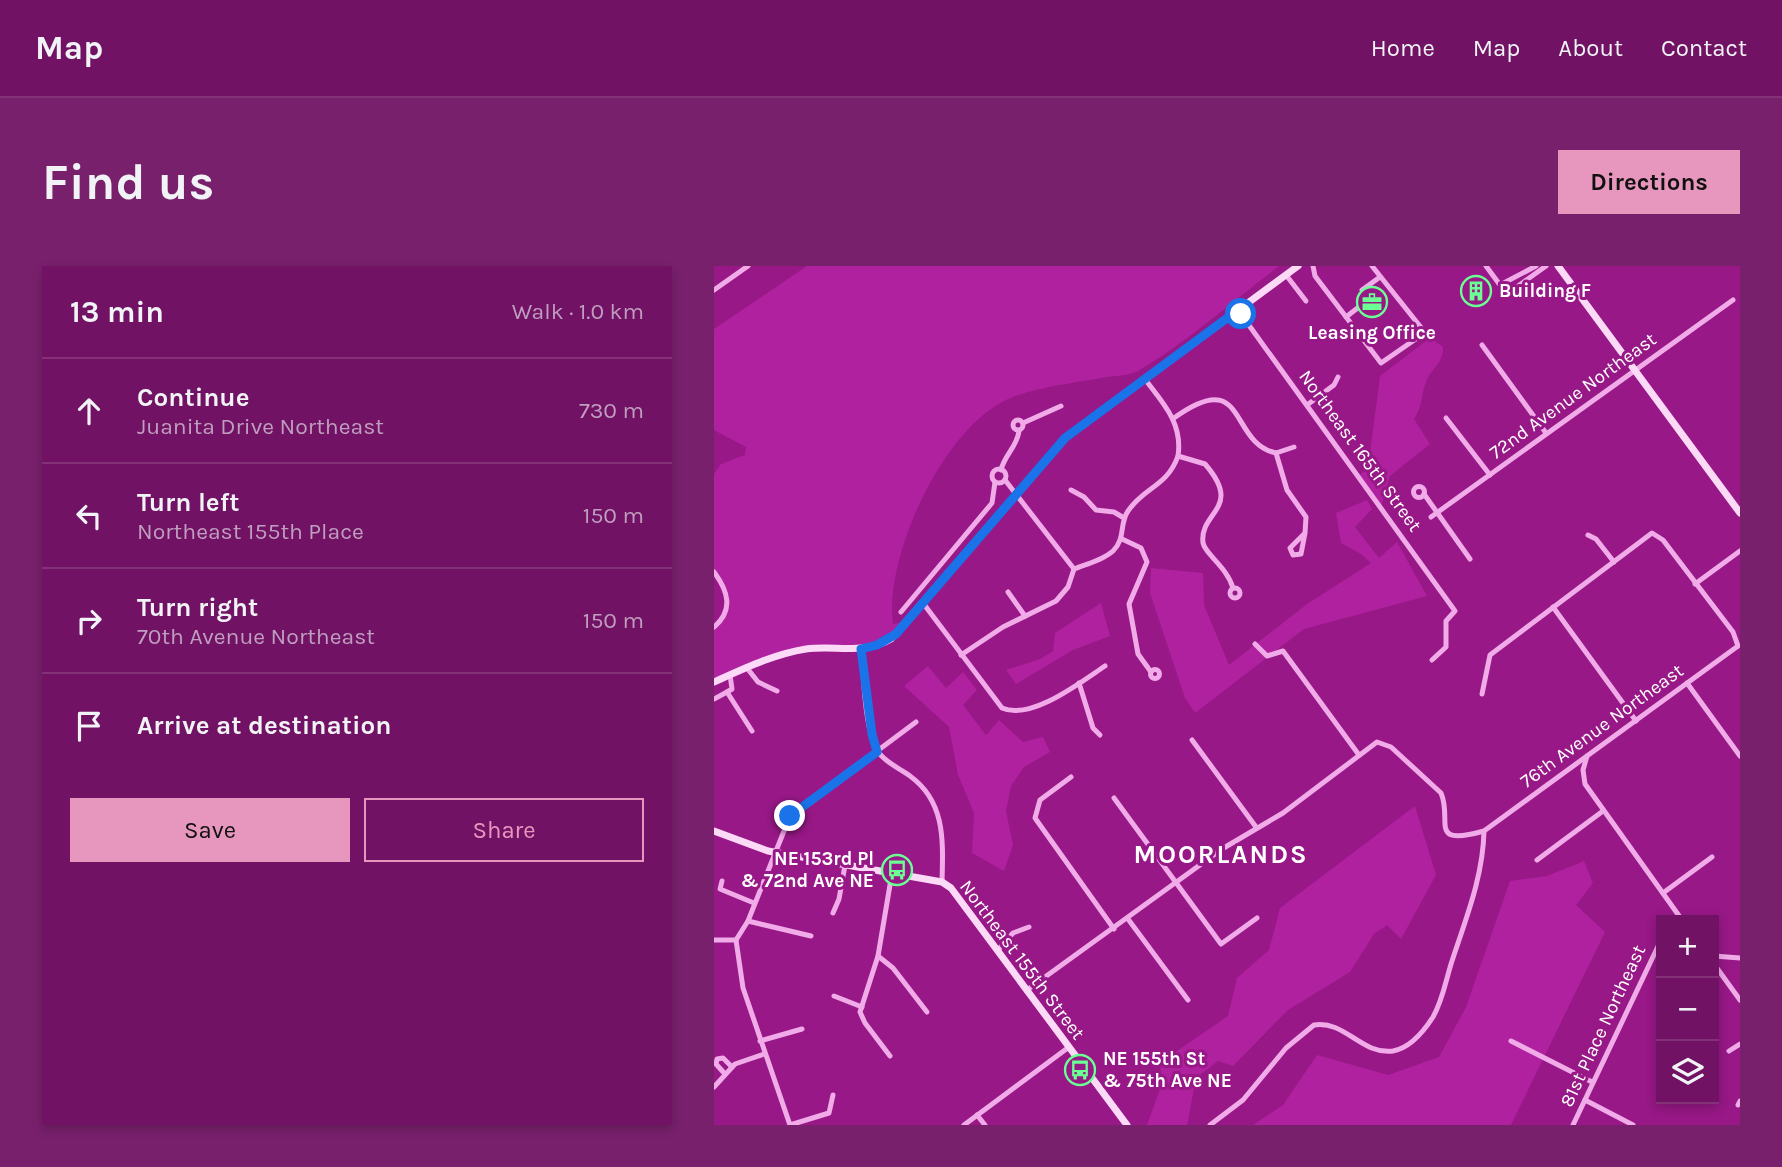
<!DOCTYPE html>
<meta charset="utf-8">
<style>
:root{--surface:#711264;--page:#79206d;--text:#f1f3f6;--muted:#c09ebf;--line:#833278;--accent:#e797bd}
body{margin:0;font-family:Karla,sans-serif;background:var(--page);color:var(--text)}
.controls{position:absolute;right:21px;bottom:21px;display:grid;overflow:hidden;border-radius:0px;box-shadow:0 4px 10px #0003}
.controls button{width:63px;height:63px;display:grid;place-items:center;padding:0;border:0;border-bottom:2px solid var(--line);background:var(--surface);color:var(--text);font:35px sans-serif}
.stop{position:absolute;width:21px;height:21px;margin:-16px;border:5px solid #1a73e8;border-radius:50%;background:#fff}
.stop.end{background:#1a73e8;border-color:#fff;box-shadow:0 2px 7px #0008}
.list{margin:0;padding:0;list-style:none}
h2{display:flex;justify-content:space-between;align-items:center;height:91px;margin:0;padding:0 28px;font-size:30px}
h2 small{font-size:23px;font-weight:400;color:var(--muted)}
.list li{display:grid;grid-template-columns:46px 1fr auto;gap:21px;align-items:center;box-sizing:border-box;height:105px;padding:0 28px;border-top:2px solid var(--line)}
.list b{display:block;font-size:26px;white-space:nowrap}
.list p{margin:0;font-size:23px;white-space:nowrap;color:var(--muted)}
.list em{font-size:23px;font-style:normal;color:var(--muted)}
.actions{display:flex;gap:14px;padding:21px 28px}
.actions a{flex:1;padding:16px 0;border:2px solid var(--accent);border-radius:0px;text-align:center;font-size:24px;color:var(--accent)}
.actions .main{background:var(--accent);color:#111}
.icon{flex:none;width:38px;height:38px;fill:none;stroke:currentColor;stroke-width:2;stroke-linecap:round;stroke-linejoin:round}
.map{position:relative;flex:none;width:1026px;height:859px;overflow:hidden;border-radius:0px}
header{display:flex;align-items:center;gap:42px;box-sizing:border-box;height:98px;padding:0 35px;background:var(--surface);border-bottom:2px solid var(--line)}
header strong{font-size:33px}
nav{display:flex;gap:38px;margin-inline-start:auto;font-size:24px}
.intro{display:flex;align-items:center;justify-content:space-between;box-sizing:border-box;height:168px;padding:0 42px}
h1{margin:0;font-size:49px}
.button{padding:18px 32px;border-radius:0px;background:var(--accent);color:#111;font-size:24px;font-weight:700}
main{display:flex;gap:42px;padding:0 42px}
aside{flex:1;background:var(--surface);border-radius:0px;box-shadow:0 4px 10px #0003}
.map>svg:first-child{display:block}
.green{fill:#b0219f}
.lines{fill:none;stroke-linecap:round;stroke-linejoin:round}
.street{stroke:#f1abe9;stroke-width:5}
.secondary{stroke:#fcd9f7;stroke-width:7}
.route{stroke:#1a73e8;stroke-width:9}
.labels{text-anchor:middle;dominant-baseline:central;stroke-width:6;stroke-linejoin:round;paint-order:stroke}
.poi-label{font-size:19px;font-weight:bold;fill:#fff;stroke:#971886;text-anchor:start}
.street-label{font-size:19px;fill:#fff;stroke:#971886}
.district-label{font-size:26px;font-weight:bold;letter-spacing:2px;fill:#fff;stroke:#971886}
</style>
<header>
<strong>Map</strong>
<nav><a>Home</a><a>Map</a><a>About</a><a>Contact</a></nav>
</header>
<div class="intro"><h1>Find us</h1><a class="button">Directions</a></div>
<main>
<aside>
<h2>13 min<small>Walk · 1.0 km</small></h2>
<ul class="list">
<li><svg class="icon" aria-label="ahead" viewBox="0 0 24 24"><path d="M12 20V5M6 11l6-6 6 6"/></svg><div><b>Continue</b><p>Juanita Drive Northeast</p></div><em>730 m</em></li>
<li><svg class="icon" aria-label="left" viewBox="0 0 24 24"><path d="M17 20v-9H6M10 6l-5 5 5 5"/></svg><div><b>Turn left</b><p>Northeast 155th Place</p></div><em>150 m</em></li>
<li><svg class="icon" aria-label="right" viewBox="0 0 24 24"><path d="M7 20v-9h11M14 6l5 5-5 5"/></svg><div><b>Turn right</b><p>70th Avenue Northeast</p></div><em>150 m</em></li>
<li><svg class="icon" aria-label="arrive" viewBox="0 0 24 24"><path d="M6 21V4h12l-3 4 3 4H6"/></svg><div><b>Arrive at destination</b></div></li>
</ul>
<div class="actions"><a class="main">Save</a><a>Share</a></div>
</aside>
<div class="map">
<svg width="1026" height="859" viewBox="0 0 1026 859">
<rect width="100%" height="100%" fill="#971886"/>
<g class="green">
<path d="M 93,0 L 565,0 C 522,33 470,78 424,105 C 416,109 403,110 393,111 C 366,116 315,122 290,135 C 228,166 170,291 179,358 L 196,355 L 168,380 L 95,383 L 74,388 L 0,420 L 0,361 L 9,353 L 14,334 L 0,306 L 0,208 L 7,198 L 31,189 L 32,181 L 0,164 L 0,63 Z"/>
<path d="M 716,72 L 729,81 C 730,97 717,102 712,116 C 707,129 709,140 700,153 L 716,178 L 676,210 L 667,241 L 644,210 L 654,202 L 666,110 Z"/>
<polygon points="653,234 658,243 641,261 665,292 683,276 713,330 590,363 481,447 471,432 436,327 437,302 489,307 490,339 515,399 593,338 657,297 647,288 627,277 622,247"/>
<polygon points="387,337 396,370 359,384 302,418 292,404 326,393 339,385 341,367"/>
<polygon points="214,400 232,422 249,406 263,424 249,439 272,469 285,454 309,476 329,471 336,486 310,501 297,520 292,545 299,579 290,605 258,587 260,547 244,509 235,461 190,420"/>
<polygon points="701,540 722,609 687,673 673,659 660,668 636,706 574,744 519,800 504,795 482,812 473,859 433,859 445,826 447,796 514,750 523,712 555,684 566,642"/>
<polygon points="870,595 879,617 862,639 891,666 797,859 539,859 569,839 603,789 674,809 725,791 752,741 796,615 833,610"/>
</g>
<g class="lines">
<g class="street">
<polyline points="599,0 601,10 667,97 709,68 709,64 658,0"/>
<polyline points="772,0 786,19 822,0"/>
<polyline points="572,9 592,35"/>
<polyline points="0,24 34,0"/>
<polyline points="648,24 666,11"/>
<polyline points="793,28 832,0"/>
<polyline points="524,44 741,345 732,355 732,381 718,394"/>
<polyline points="632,51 650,37"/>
<polyline points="768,79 832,167"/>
<path d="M 430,112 C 449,137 469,157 464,190 L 491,198 C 530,243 485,245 489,277 C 491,288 513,301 519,322"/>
<polyline points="593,139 620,119 624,111"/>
<path d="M 460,152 C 534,99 514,177 562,187 L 573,224 L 592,251 L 591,267 L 576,282 L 579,289 L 587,288 L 591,267"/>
<polyline points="732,152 776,209"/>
<circle cx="304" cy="159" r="5"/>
<polyline points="309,157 347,140"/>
<polyline points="562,187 580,181"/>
<circle cx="285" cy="210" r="7"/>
<path d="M 287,204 C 291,188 303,181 305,165"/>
<polyline points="291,214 360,303"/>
<circle cx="705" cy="226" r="5.5"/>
<polyline points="357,224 370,231 382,244 400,246 410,252"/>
<polyline points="710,228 756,293"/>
<polyline points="717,251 1019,34"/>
<polyline points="874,269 882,273 900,296"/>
<polyline points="408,273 427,282 433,296 415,338 424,388 437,406"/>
<path d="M 0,306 C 14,325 20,344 0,361"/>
<polyline points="981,318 1026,285"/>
<circle cx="521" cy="327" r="5"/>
<polyline points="294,326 311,350"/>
<path d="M 209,337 L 288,442 C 317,455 367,416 391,400"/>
<polyline points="839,341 922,455"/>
<polyline points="187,346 278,237 281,216"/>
<polyline points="541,378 553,390 569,385 645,489"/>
<path d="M 147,383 C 150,410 150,460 163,484 C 168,494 186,503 196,510 C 232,536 229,576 228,616"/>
<path d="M 247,389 L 289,361 L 342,335 L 354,321 L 360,303 C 373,298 389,294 399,285 C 412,272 405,258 414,245 C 430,221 453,221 464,190"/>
<polyline points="33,402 44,416 63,425"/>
<circle cx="441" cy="408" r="4.5"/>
<polyline points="16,409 18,423 13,426 38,465"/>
<polyline points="365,417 379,462 386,469"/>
<polyline points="973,417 1026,490"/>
<polyline points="768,428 776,389 938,267 949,274 1019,366 1024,380"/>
<polyline points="0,433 13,426"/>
<polyline points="478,474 542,561"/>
<polyline points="873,490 869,504 871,518 968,654"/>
<polyline points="357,511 326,534 321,552 400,663"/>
<polyline points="400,532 507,678 543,652"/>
<polyline points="823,594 889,545"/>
<polyline points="8,615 6,623 40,637"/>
<polyline points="949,627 998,591"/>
<polyline points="119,647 125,633 131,599"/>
<polyline points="414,653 474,734"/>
<polyline points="34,655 97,670"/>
<polyline points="0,674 22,674"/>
<polyline points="22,674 34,655 76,550 202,456"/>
<polyline points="22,674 29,722 76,859"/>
<polyline points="284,684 299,667 315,661"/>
<polyline points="164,690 179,702 213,746"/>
<polyline points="1000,690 1026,692"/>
<polyline points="1000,698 1026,734"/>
<path d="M 313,724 L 508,583 L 569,547 L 663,476 L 677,481 L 727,527 C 739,555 713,581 770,565 L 1024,380"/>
<polyline points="120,730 148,741"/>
<polyline points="46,775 88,763"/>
<polyline points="797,775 878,816"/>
<polyline points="1015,785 1026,778"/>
<polyline points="176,790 151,757 146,746 164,690 178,607"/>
<polyline points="11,808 2,798 3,793 9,792 18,801"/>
<polyline points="0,821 21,798 50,788"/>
<polyline points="871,834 919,859"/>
<polyline points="1024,839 1026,835"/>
<polyline points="263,849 271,859"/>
<polyline points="76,859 115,847 119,829"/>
<polyline points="250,859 355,781"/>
<path d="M 496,859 L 529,834 L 572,782 L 600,759 C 631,754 647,789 679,785 C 696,782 710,765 719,751 C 729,734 732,713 738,695 C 752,652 769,611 770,565"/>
<polyline points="859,859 947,674"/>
</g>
<g class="secondary">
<polyline points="844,0 1026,247"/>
<path d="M 0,416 C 29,403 60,388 92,383 C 122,379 149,389 177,373 L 351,172 L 584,0"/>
<polyline points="0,565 54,585 228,616 237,622 413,859"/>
</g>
</g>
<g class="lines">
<polyline class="route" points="76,550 163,486 158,468 147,383 163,379 182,368 351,172 524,44 527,48"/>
</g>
<defs>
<g id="building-ring" transform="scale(1.575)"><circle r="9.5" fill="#971886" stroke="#6bff94" stroke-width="1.5"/><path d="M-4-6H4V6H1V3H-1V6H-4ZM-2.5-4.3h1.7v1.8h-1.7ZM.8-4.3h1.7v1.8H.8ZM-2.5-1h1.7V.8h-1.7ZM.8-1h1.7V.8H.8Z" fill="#6bff94"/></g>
<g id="office-ring" transform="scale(1.575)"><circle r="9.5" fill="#971886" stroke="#6bff94" stroke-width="1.5"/><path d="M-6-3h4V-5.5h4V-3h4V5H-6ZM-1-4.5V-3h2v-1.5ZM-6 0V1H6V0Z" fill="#6bff94"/></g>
<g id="bus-ring" transform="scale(1.575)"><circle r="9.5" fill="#971886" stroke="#6bff94" stroke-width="1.5"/><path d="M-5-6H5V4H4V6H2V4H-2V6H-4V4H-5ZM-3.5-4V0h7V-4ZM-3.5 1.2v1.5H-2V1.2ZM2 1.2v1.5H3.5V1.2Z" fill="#6bff94"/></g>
</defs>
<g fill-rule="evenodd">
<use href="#building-ring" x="762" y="25"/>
<use href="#office-ring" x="658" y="36"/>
<use href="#bus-ring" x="183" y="604"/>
<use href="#bus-ring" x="366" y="804"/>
</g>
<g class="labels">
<g class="poi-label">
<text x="785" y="25">Building F</text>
<text x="658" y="67" text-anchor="middle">Leasing Office</text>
<text x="160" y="593" text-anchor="end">NE 153rd Pl<tspan x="160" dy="22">&amp; 72nd Ave NE</tspan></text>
<text x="389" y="793">NE 155th St<tspan x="389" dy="22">&amp; 75th Ave NE</tspan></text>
</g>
<g class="street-label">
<text transform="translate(859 130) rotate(-36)">72nd Avenue Northeast</text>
<text transform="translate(646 185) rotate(54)">Northeast 165th Street</text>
<text transform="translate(888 460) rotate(-36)">76th Avenue Northeast</text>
<text transform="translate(308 694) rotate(53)">Northeast 155th Street</text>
<text transform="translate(889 760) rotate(-65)">81st Place Northeast</text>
</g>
<g class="district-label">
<text x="507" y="588">MOORLANDS</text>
</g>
</g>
</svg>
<div class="controls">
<button>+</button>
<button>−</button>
<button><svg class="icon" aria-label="layers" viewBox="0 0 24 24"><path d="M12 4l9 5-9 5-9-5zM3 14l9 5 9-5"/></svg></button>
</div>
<div class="stop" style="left:527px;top:48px"></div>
<div class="stop end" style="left:76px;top:550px"></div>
</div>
</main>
